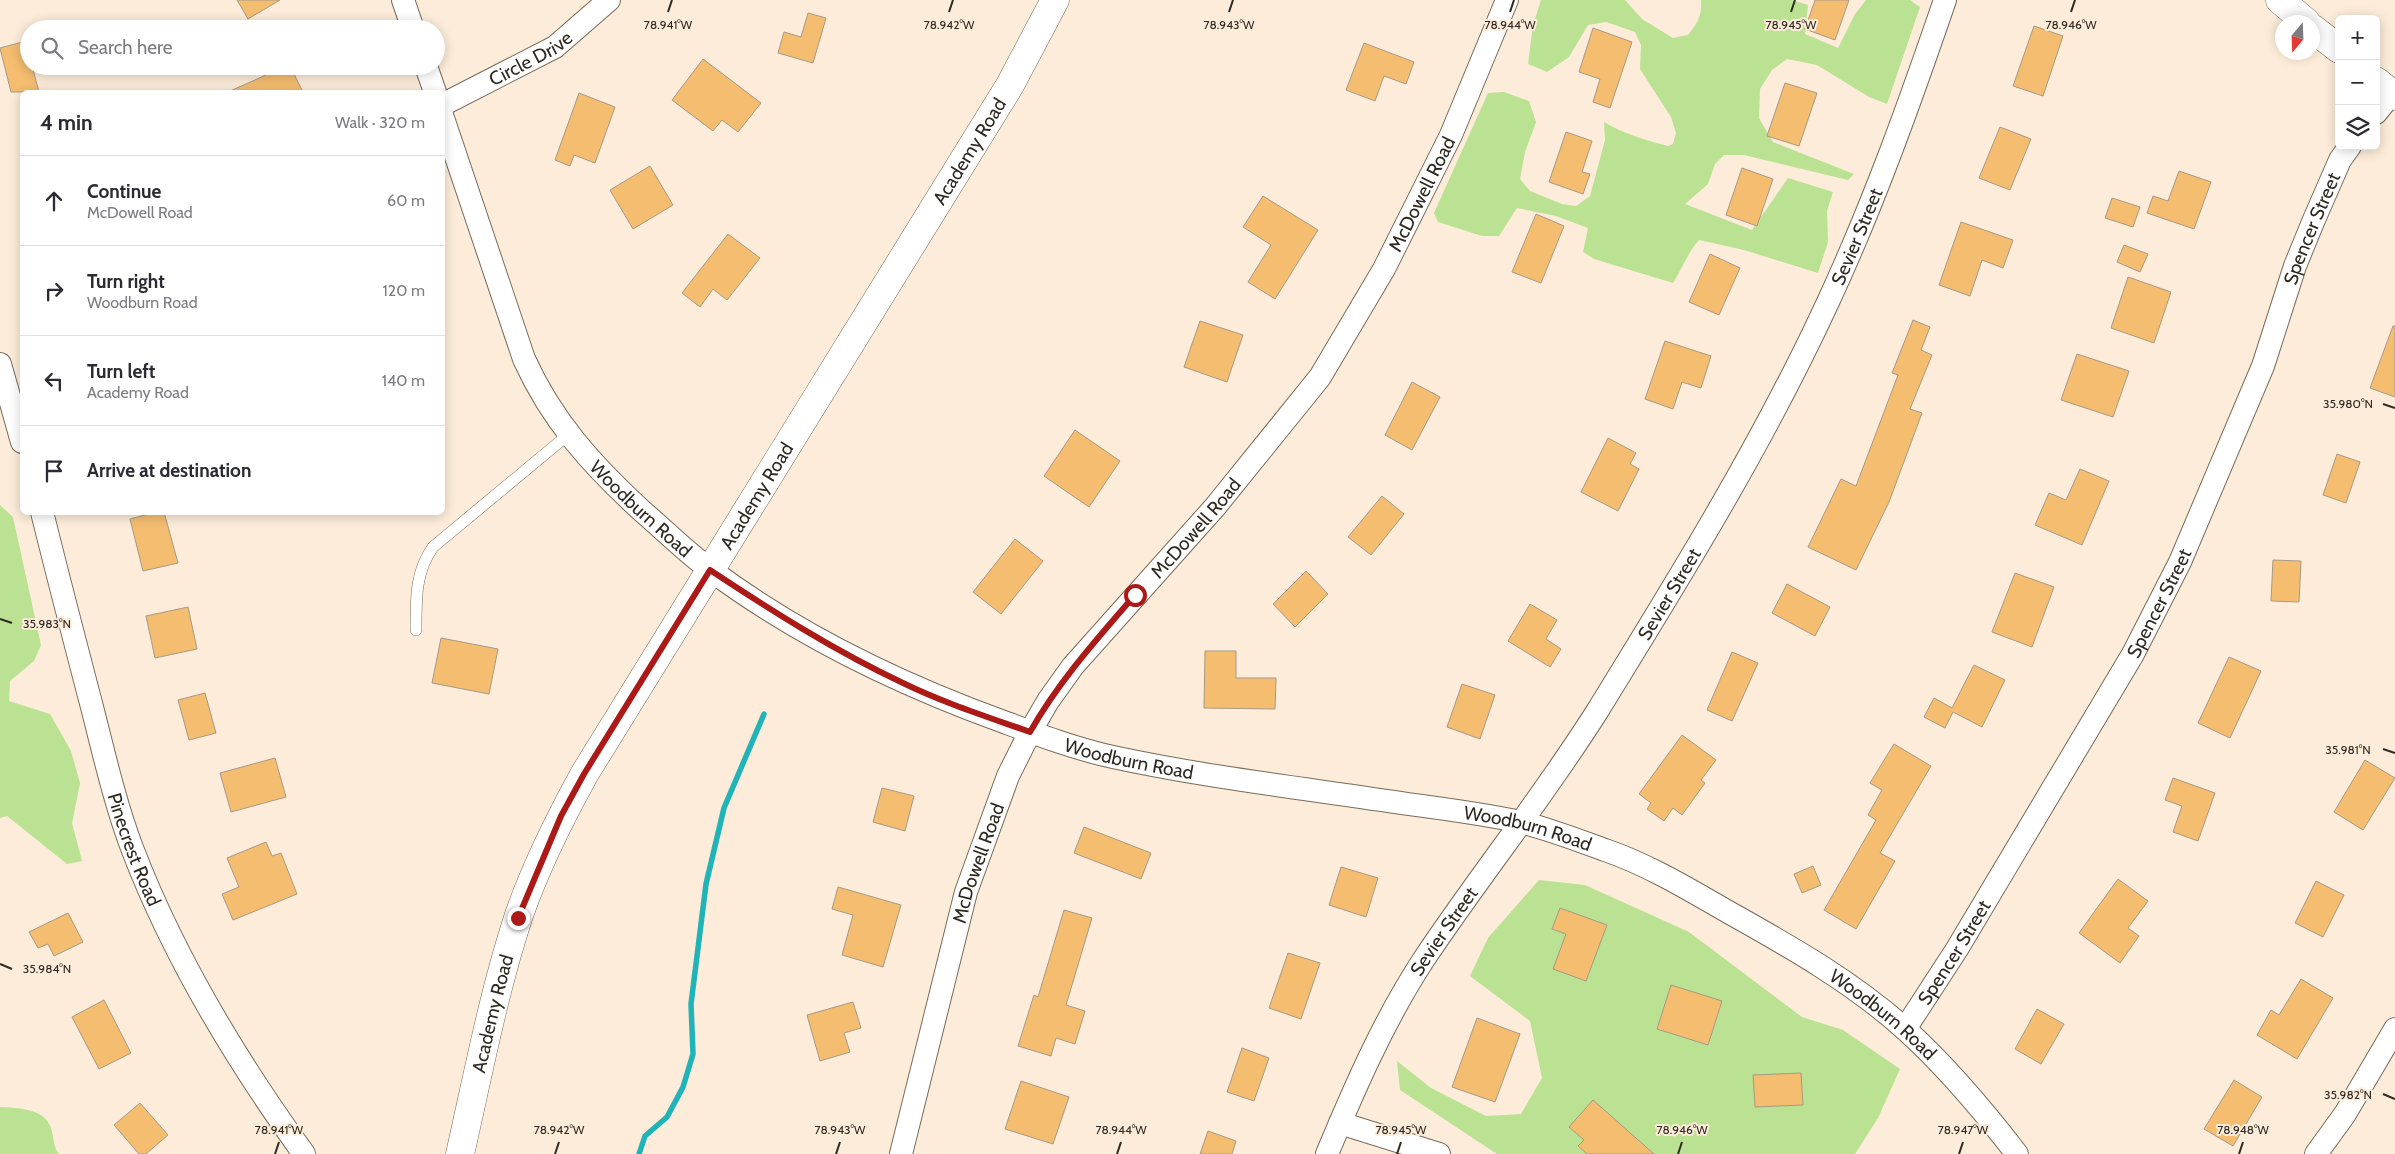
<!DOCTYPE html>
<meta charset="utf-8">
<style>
:root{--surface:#fff;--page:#f7f7f7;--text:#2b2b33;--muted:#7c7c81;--line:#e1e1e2}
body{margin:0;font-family:Cabin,sans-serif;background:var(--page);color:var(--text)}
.controls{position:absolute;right:15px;top:15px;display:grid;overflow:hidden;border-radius:8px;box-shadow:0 2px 12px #0003}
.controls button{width:45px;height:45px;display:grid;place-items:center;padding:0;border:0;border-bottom:1px solid var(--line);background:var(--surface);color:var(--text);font:25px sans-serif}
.compass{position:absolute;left:2275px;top:15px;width:45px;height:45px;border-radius:50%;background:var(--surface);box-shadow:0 2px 12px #0003;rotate:199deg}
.stop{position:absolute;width:15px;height:15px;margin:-11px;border:4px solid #ac1a18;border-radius:50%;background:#fff}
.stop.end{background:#ac1a18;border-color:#fff;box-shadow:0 1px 5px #0008}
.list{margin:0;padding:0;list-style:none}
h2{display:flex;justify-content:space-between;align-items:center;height:65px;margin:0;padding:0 20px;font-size:21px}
h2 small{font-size:16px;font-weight:400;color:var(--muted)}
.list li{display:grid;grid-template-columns:32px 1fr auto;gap:15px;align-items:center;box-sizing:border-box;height:90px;padding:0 20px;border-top:1px solid var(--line)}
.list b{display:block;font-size:19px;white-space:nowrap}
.list p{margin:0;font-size:16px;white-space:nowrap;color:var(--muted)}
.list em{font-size:16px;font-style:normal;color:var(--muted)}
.icon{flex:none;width:28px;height:28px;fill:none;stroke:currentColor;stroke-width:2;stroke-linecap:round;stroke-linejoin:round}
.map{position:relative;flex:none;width:2395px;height:1154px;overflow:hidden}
.search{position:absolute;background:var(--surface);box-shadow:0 2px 12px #0003;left:20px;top:20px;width:425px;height:55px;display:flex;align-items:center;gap:12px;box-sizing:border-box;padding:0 18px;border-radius:28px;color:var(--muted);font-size:19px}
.panel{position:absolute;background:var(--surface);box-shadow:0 2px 12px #0003;left:20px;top:90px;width:425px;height:425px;border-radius:8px}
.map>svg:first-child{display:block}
.green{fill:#bbe292}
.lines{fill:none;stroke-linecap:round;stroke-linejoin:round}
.stream{stroke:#20b3b8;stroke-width:5.5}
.building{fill:#f4bd70;stroke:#a79987}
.service-casing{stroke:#786b5a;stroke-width:12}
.minor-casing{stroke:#786b5a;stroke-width:24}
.tertiary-casing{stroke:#786b5a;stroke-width:29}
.secondary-casing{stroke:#786b5a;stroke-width:29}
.service{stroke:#fff;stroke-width:11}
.minor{stroke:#fff;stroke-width:22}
.tertiary{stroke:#fff;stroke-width:28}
.secondary{stroke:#fff;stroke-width:28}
.route{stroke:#ac1a18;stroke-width:6}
.ticks{fill:none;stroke:#2e2921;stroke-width:2}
.labels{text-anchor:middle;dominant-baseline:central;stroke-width:4;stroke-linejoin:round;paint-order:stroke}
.street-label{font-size:19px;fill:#2e2921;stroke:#fcecd9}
.ticks-label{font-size:12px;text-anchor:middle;fill:#2e2921;stroke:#fcecd9;stroke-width:4;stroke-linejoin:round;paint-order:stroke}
</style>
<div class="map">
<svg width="2395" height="1154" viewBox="0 0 2395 1154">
<rect width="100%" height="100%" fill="#fcecd9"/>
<g class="green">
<path d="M 1541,0 L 1625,0 L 1642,19 L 1673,38 L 1688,35 C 1698,23 1702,15 1701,0 L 1792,0 L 1808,5 L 1805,34 L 1838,48 L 1855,14 L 1866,0 L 1910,0 L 1920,7 L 1887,104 L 1869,97 L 1817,65 L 1787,59 L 1772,70 L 1760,89 L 1759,118 L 1773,142 L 1854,174 L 1848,180 L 1744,155 L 1724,155 L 1715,164 L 1708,184 L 1685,204 L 1752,230 L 1788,178 L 1833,192 L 1827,211 L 1828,242 L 1818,273 L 1744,250 L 1699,240 C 1688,252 1682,269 1673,283 L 1594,259 L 1583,252 L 1588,228 L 1556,216 L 1517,208 L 1499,236 L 1482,236 L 1438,222 L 1434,213 L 1488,93 L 1504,92 L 1529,101 L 1536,122 L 1525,152 L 1520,179 L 1530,191 L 1562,204 L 1576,206 L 1590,196 L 1605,140 L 1604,122 C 1624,134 1646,140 1668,146 L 1673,144 L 1676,133 L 1671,117 L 1640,69 L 1641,45 L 1635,32 L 1606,22 L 1588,25 L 1569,57 L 1547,72 L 1528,64 L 1533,25 Z"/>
<polygon points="0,505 13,517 41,645 34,661 10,681 9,701 50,714 71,751 80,783 72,823 82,861 67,864 7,816 0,818"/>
<polygon points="1539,880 1585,885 1689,932 1802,1017 1843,1030 1900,1069 1878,1118 1855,1154 1497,1154 1400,1090 1397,1061 1431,1088 1486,1116 1521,1114 1542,1078 1530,1021 1470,976 1488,938"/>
<path d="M 0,1107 C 17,1108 45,1108 51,1128 C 54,1137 53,1147 59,1154 L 0,1154 Z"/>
</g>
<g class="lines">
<polyline class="stream" points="639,1154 645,1136 667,1117 683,1087 693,1054 691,1004 706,884 724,808 764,714"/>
</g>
<g class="building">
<polygon points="237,0 280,0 248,19"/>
<polygon points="1815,0 1849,0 1835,40 1805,29"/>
<polygon points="808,13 826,18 813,63 778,53 784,32 801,37"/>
<polygon points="2034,26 2063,36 2043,96 2013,86"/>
<polygon points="1593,28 1632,42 1610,108 1593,102 1600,79 1579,72"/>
<polygon points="26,41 29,66 32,66 39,92 11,92 0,48"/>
<polygon points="1364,43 1414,62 1406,84 1384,76 1375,101 1346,90"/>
<polygon points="703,59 761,103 738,132 722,120 713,131 672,100"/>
<polygon points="261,66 290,66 303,92 228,92 266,75"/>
<polygon points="1785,83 1817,93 1799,146 1767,136"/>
<polygon points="579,93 615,107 595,163 574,155 570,166 555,160"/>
<polygon points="2000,127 2031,139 2010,190 1979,178"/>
<polygon points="1566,132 1592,141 1582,172 1590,174 1583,194 1549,182"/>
<polygon points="650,166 673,205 633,229 610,190"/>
<polygon points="1742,168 1773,179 1757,226 1726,215"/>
<polygon points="2179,171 2211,182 2194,229 2147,213 2153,196 2168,201"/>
<polygon points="1263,196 1318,230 1275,299 1248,282 1271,245 1243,227"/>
<polygon points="2112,198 2140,207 2133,227 2105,218"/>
<polygon points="1536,214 1564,226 1541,283 1512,272"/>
<polygon points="1961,222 2013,240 2003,268 1982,260 1970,296 1939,285"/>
<polygon points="728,234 760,258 727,300 713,289 700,307 682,293"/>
<polygon points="2124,245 2148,254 2140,272 2117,262"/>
<polygon points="1710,254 1740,268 1719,315 1689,302"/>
<polygon points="2128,277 2171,292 2154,343 2111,328"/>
<polygon points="1913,320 1930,327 1921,350 1932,355 1910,409 1922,413 1889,502 1856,570 1808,547 1841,479 1856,486 1898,375 1892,373"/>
<polygon points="1200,321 1243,335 1227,382 1184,367"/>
<polygon points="2393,326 2395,326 2395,397 2370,388"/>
<polygon points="1665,341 1711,356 1701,388 1682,382 1673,409 1645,399"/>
<polygon points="2077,354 2129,371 2113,417 2061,400"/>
<polygon points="1412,382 1440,397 1412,450 1385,435"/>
<polygon points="1075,430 1120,461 1089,507 1044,476"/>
<polygon points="1608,438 1636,453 1630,464 1639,469 1618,511 1581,492"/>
<polygon points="2337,454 2360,462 2346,503 2323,495"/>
<polygon points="2080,469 2109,481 2082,545 2035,525 2049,493 2066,500"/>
<polygon points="1382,496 1404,514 1371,555 1348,537"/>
<polygon points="156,512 164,512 178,563 143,571 130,519"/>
<polygon points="1015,539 1043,561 1001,614 973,592"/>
<polygon points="2273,560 2301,561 2299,602 2271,601"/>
<polygon points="1306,571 1328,594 1295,627 1273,604"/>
<polygon points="2015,573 2054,587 2032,647 1992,632"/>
<polygon points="1787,584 1830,607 1815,636 1772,613"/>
<polygon points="1530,604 1557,620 1546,639 1561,649 1550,667 1508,641"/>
<polygon points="188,607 197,649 155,658 146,616"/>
<polygon points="441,638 498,649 489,694 432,683"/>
<polygon points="1205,651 1236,651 1236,678 1276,678 1275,709 1204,708"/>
<polygon points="1732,652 1758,663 1732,721 1707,710"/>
<polygon points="2229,657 2261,671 2230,738 2198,723"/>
<polygon points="1974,665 2005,680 1982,727 1953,712 1945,728 1924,717 1934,698 1952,708"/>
<polygon points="1462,684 1495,695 1480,739 1447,727"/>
<polygon points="205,693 216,733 189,740 178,700"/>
<polygon points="1682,735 1716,760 1701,780 1705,783 1682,815 1673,808 1664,821 1647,809 1651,803 1639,794"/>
<polygon points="1894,744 1931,766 1880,853 1895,861 1856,929 1824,910 1876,820 1868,815 1882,790 1870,783"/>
<polygon points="275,758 286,797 231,812 220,773"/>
<polygon points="2365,760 2395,778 2363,830 2334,812"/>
<polygon points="2173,778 2215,793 2198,841 2173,832 2182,806 2165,800"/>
<polygon points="882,788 914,796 905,831 873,822"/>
<polygon points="1084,827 1151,853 1141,879 1074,853"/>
<polygon points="266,842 272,856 281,853 297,894 233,920 222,894 239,887 227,858"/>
<polygon points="1813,866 1821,885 1802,893 1794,874"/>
<polygon points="1341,867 1378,878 1366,917 1329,905"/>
<polygon points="2118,879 2148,901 2128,928 2139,936 2120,963 2079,933"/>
<polygon points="2316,881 2344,895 2323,937 2295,923"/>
<polygon points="838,887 901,905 883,967 842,955 853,915 832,909"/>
<polygon points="1560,908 1607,925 1586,981 1553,969 1566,934 1552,929"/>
<polygon points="1064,910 1092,918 1066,1005 1085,1011 1075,1044 1056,1038 1051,1056 1018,1046 1034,995 1038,997"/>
<polygon points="68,913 83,942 54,956 48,944 38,948 29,932"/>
<polygon points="1288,953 1320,963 1301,1019 1269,1008"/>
<polygon points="2301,979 2333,998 2297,1059 2257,1035 2271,1010 2279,1015"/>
<polygon points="1671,985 1722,1001 1708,1045 1657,1029"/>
<polygon points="104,1000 131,1053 99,1069 72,1017"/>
<polygon points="853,1002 861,1028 844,1033 850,1052 820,1061 807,1015"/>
<polygon points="2037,1009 2064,1024 2041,1064 2015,1049"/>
<polygon points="1477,1018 1520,1034 1495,1102 1452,1087"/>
<polygon points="1242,1048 1269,1058 1254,1101 1227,1092"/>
<polygon points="1801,1073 1803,1105 1755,1107 1753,1075"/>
<polygon points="2234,1080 2262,1097 2233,1146 2204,1129"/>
<polygon points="1021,1081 1069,1097 1053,1144 1005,1129"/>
<polygon points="1593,1100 1654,1154 1587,1154 1578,1146 1584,1140 1569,1127"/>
<polygon points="140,1103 168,1135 146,1154 139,1154 114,1125"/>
<polygon points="1208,1131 1236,1141 1232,1154 1200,1154"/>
</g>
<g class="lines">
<g class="service-casing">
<path id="service" d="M 416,630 C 416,600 415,572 433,547 L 569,434"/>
</g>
<g class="minor-casing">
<g id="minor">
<polyline points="403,0 413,29"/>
<polyline points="426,66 435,92"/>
<path id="s1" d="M 442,105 L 555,47 L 609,0"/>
<polyline points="2376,113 2392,93"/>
<path id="s2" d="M 442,115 L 524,359 C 552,421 592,465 642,511 C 664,530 685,551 708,568 C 797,635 899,684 1004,722 C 1039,735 1076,749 1113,757 C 1210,778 1310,789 1408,804 C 1446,809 1484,814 1521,822 C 1549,829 1578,840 1605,850 C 1649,865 1690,890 1730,913 C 1791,947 1854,983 1906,1030 C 1947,1067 1983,1110 2017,1154"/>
<polyline points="0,364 22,442"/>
<path id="s3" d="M 42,512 C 58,577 75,642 92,707 C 104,754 115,803 132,848 C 174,958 236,1060 304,1154"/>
<path id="s4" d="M 1905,1029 L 1957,949 L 2133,654 L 2180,562 L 2263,366 L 2295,266 L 2313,222 L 2340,160 L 2350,146"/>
<polyline points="1340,1123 1439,1154"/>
<path id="s5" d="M 901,1154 L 966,892 L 1008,776 L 1030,732 L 1048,701 L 1073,666 L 1215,507 L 1320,377 L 1384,269 L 1451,135 L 1507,0"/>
<path id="s6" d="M 1327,1154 C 1355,1087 1384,1020 1424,959 C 1480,875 1544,796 1598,710 C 1680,577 1763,443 1828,302 C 1874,203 1910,102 1945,0"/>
<polyline points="2316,1154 2345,1114 2395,1029"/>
</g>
</g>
<g class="tertiary-casing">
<g id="tertiary">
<polyline points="2280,0 2306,22"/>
<polyline points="2312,28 2339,49"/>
<polyline points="2376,81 2395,96"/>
</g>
</g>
<g class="secondary-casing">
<g id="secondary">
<path id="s7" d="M 460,1154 C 478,1075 493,995 518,918 C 535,868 559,820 585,773 L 1010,85 L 1055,0"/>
</g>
</g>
<use href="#service" class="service"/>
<use href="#minor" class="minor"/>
<use href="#tertiary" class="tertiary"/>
<use href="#secondary" class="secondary"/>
</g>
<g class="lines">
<path class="route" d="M 518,918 L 561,816 L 584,774 L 710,570 C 772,611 835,651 903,683 C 944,703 988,717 1030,732 C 1059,681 1097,639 1135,595"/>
</g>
<path class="ticks" d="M 668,12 L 672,0M 949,12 L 953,0M 1229,12 L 1233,0M 1510,12 L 1514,0M 1791,12 L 1795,0M 2071,12 L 2075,0M 2383,404 L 2395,408M 0,619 L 12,623M 2383,749 L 2395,753M 0,964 L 12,969M 2383,1094 L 2395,1099M 275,1154 L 279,1142M 555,1154 L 559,1142M 836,1154 L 840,1142M 1117,1154 L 1121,1142M 1397,1154 L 1401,1142M 1678,1154 L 1682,1142M 1959,1154 L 1963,1142M 2239,1154 L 2243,1142"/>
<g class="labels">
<g class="street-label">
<text stroke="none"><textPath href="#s1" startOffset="100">Circle Drive</textPath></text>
<text stroke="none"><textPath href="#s7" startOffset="1134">Academy Road</textPath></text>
<text stroke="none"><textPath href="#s5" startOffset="1111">McDowell Road</textPath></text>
<text stroke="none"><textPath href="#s4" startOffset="901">Spencer Street</textPath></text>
<text stroke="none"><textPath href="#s6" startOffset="1062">Sevier Street</textPath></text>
<text stroke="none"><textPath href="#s7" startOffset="729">Academy Road</textPath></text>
<text stroke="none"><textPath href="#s2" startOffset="449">Woodburn Road</textPath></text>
<text stroke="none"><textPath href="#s5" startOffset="706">McDowell Road</textPath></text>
<text stroke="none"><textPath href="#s6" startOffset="658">Sevier Street</textPath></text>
<text stroke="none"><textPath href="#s4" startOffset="496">Spencer Street</textPath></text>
<text stroke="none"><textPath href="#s2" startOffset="1004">Woodburn Road</textPath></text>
<text stroke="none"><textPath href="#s2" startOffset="1409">Woodburn Road</textPath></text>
<text stroke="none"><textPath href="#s3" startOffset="350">Pinecrest Road</textPath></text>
<text stroke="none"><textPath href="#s5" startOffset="301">McDowell Road</textPath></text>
<text stroke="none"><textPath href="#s6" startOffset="252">Sevier Street</textPath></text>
<text stroke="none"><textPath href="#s4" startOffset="91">Spencer Street</textPath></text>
<text stroke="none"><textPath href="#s7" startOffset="144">Academy Road</textPath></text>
<text stroke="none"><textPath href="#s2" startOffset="1814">Woodburn Road</textPath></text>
</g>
</g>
<g class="ticks-label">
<text x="949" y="29">78.942°W</text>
<text x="1229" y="29">78.943°W</text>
<text x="1510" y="29">78.944°W</text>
<text x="1791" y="29">78.945°W</text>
<text x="2071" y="29">78.946°W</text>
<text x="668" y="29">78.941°W</text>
<text x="2348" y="408">35.980°N</text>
<text x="47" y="628">35.983°N</text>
<text x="2348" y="754">35.981°N</text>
<text x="47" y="973">35.984°N</text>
<text x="2348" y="1099">35.982°N</text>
<text x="279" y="1134">78.941°W</text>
<text x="559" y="1134">78.942°W</text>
<text x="840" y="1134">78.943°W</text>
<text x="1121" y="1134">78.944°W</text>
<text x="1401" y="1134">78.945°W</text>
<text x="1682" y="1134">78.946°W</text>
<text x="1963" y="1134">78.947°W</text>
<text x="2243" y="1134">78.948°W</text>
</g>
</svg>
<div class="controls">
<button>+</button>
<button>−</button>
<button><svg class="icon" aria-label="layers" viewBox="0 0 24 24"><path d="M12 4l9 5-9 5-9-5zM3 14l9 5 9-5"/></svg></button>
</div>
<svg class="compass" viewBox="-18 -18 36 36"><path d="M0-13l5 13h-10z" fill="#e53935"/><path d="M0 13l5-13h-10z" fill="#7c7c81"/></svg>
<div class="stop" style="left:1135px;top:595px"></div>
<div class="stop end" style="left:518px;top:918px"></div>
<div class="search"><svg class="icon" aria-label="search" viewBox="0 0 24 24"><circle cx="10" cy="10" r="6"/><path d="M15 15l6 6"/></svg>Search here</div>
<section class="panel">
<h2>4 min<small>Walk · 320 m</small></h2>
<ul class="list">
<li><svg class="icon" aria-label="ahead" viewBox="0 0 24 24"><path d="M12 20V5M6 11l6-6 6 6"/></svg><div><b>Continue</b><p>McDowell Road</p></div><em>60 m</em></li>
<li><svg class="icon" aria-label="right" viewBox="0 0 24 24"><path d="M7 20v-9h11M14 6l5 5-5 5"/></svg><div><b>Turn right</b><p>Woodburn Road</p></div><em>120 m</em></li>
<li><svg class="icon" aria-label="left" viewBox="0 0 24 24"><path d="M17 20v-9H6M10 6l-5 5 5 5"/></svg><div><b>Turn left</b><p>Academy Road</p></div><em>140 m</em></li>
<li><svg class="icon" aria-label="arrive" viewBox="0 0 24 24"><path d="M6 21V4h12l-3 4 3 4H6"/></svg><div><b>Arrive at destination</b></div></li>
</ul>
</section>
</div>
